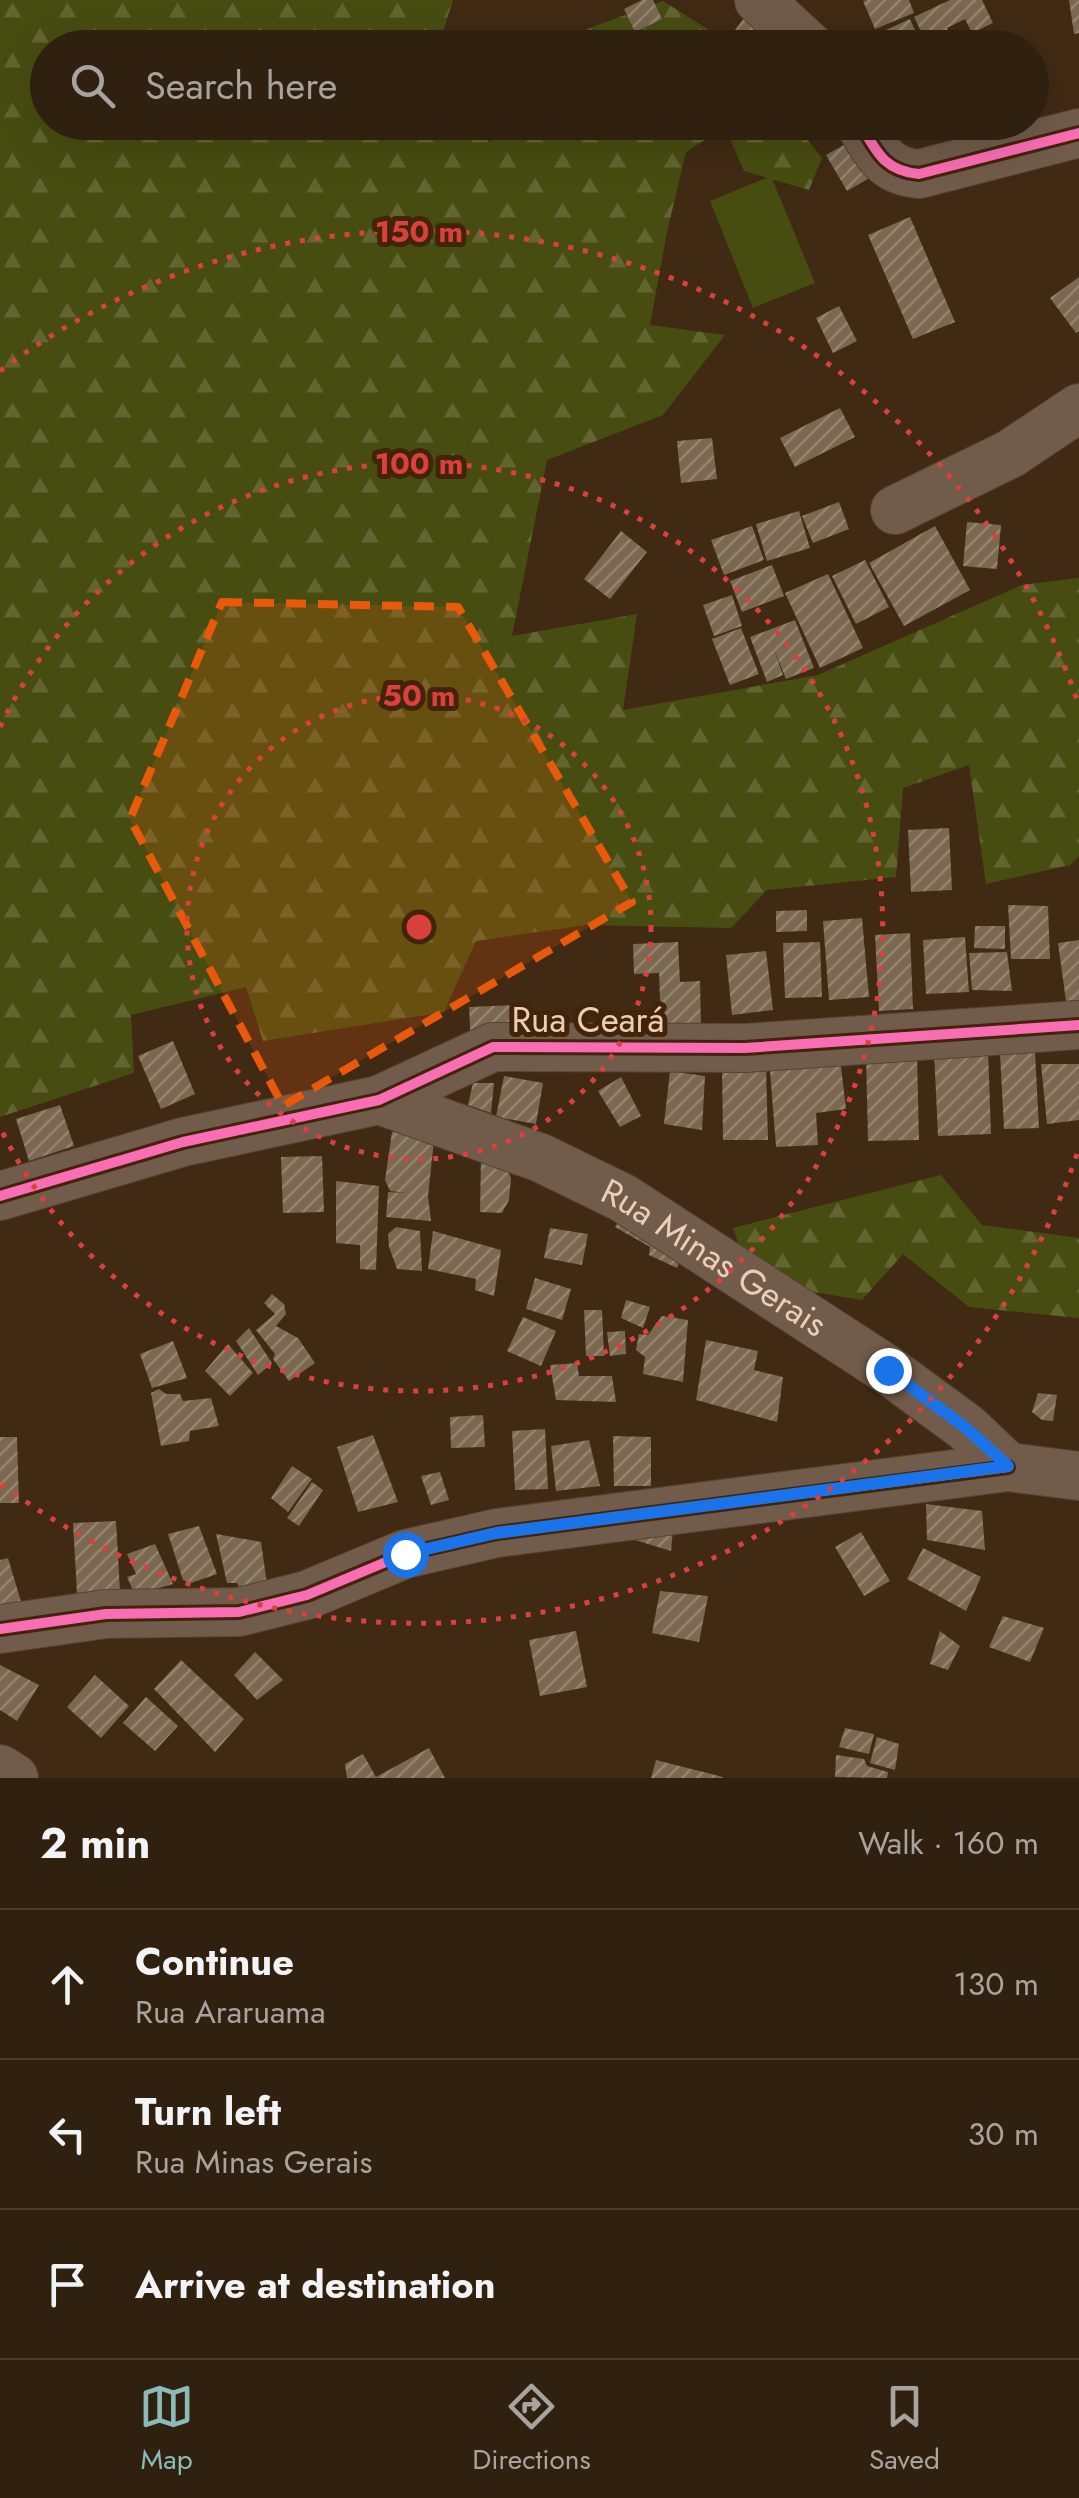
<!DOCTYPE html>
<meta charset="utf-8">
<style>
:root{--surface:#30200f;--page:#3c2d1d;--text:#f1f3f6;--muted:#a8a39e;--line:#4b3e2f;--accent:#8bbbb9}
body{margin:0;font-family:Jost,sans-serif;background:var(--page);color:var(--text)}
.stop{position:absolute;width:30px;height:30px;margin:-22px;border:8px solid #1a73e8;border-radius:50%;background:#fff}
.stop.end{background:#1a73e8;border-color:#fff;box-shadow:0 2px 10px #0008}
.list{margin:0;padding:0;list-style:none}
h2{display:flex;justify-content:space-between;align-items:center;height:130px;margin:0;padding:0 40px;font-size:42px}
h2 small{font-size:32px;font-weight:400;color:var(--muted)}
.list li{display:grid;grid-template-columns:65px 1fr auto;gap:30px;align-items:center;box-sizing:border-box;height:150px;padding:0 40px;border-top:2px solid var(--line)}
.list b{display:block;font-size:38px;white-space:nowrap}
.list p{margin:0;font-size:32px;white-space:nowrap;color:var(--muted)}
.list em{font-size:32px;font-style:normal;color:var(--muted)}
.icon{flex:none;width:55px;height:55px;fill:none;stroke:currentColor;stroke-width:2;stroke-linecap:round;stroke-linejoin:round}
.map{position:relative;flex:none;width:1079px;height:1778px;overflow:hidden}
.search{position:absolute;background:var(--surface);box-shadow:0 10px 40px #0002;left:30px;right:30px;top:30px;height:110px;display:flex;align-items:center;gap:25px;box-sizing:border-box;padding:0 35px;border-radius:55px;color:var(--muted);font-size:38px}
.sheet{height:580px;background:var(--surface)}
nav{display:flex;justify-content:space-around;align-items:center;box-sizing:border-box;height:140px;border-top:2px solid var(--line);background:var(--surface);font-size:28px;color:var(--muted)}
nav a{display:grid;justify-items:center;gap:5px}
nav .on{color:var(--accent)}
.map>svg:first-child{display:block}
.forest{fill:url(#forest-firs)}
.park{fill:#474d11}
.building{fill:url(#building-hatch)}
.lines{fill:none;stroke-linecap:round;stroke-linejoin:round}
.minor-casing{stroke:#564333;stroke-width:50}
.minor{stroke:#715b4a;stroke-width:48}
.cycleway-casing{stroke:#42240a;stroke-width:16}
.cycleway{stroke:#f96db3;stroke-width:10}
.route{stroke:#1a73e8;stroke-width:12}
.marked{fill:#e8590c;fill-opacity:0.2;stroke:#e8590c;stroke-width:8;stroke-dasharray:20 12;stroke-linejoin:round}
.ring{fill:none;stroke:#da413d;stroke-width:5;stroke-dasharray:5 10}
.labels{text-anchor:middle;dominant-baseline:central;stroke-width:10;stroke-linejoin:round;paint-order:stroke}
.street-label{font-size:35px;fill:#eecdb5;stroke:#42240a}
.centre{fill:#da413d;stroke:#42240a;stroke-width:5}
.ring-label{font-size:30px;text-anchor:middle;font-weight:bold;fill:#da413d;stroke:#42240a;stroke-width:10;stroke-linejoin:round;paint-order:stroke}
</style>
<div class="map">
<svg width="1079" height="1778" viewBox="0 0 1079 1778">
<defs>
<pattern id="forest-firs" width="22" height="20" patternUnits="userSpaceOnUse" patternTransform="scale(2.5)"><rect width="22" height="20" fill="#474d11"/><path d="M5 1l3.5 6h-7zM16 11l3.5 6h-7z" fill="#626531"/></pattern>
<pattern id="building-hatch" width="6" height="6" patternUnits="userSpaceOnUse" patternTransform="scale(2.5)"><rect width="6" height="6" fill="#7a6850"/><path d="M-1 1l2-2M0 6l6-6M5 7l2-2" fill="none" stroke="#94836f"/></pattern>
</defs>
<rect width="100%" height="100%" fill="#402a14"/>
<g class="forest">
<polygon points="0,0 453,0 438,47 48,48 48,122 470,122 489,142 503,123 794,123 822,158 809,190 744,171 725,127 686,152 667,232 650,325 725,335 663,415 547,460 512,636 637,614 623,710 818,675 1022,585 1079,578 1079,856 1070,865 986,884 969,765 903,788 896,877 767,890 731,928 586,925 476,941 444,1012 263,1041 246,987 131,1015 134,1073 0,1117"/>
<polygon points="663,1 736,47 554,48 560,39"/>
<polygon points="941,1175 982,1225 1079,1238 1079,1318 969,1307 903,1254 862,1300 752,1282 733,1228"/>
</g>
<polygon class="park" points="771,176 815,283 753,308 710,201"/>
<g class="building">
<polygon points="642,0 653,0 662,19 635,32 624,9"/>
<polygon points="867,0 909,0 914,13 875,29 863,1"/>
<polygon points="950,0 982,0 993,23 972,33 965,19 947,28 952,39 929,48 914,17"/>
<polygon points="1069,0 1079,0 1079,33 1074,34"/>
<polygon points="753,6 778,27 764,48 735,30"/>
<polygon points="910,19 922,46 894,48 886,30"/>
<polygon points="998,30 1005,48 959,48"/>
<polygon points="876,33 881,48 855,48 853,40"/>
<polygon points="853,140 873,176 847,191 826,155"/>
<polygon points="910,217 955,322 913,339 868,235"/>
<polygon points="1079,277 1079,331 1076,333 1050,298"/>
<polygon points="839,306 857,341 833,353 816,318"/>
<polygon points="840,408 855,437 795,467 780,438"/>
<polygon points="712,438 717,479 681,483 677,441"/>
<polygon points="839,502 849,529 813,543 802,516"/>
<polygon points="799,511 810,548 767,561 756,524"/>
<polygon points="967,522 1001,525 997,569 963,566"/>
<polygon points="752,526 764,560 724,575 711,540"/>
<polygon points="935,526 970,590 904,626 869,563"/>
<polygon points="621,531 647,552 610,599 584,579"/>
<polygon points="865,560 889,607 856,624 832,576"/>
<polygon points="772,565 784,596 742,612 730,581"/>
<polygon points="828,574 863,648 820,668 785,593"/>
<polygon points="732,595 742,626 714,636 703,605"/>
<polygon points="795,620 814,668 786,679 774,649 783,675 767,682 750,637"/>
<polygon points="741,628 759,674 730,685 712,639"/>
<polygon points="949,828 952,890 911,892 908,830"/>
<polygon points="1008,905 1048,906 1050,959 1011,959"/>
<polygon points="807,910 807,931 776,932 776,911"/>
<polygon points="862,918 869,997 829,1000 823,921"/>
<polygon points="975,926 1005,926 1005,949 974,948"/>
<polygon points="910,933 913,1009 879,1011 875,935"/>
<polygon points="965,937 969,992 926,994 923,940"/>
<polygon points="1079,940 1079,1000 1066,1001 1058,943"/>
<polygon points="678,942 680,982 700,981 701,1025 661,1027 659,973 634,974 633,944"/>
<polygon points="820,942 822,997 785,998 783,943"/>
<polygon points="766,951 773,1010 732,1015 726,955"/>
<polygon points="1007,952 1012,991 972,990 969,953"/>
<polygon points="513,1005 514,1043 471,1045 469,1007"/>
<polygon points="173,1041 195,1094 161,1109 138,1056"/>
<polygon points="988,1049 991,1134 938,1136 934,1051"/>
<polygon points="1035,1052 1039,1128 1004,1129 1000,1054"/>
<polygon points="917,1054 919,1140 868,1141 866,1055"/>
<polygon points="769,1058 840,1058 846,1109 816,1113 818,1145 776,1147"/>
<polygon points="1041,1064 1079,1064 1079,1120 1047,1124"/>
<polygon points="722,1066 766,1066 768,1140 723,1140"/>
<polygon points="670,1071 705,1076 702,1130 664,1124"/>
<polygon points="504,1076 543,1083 536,1124 496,1117"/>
<polygon points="621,1077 641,1116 620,1127 598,1091"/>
<polygon points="473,1083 494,1083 491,1113 468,1105"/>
<polygon points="60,1105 74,1146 29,1161 16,1119"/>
<polygon points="435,1131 428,1196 431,1221 386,1217 388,1192 406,1193 390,1191 385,1180 392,1132"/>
<polygon points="481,1153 501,1157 511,1178 509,1200 502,1213 480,1212"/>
<polygon points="322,1156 324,1212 283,1213 281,1157"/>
<polygon points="336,1181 379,1186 376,1270 360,1269 360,1245 336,1243"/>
<polygon points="625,1210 701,1269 679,1263 677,1268 649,1255 650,1247 615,1227"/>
<polygon points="396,1227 420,1231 422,1271 397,1269 389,1247 388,1234"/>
<polygon points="550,1228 588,1234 582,1265 544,1258"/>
<polygon points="433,1231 501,1250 494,1296 475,1290 476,1279 428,1269"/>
<polygon points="535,1278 571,1289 562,1320 526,1309"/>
<polygon points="272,1294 284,1304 286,1314 276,1326 298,1338 315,1363 289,1381 273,1359 275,1354 256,1330 275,1314 264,1303"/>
<polygon points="626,1300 650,1307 643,1328 621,1318"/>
<polygon points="584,1310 602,1310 604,1356 586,1356"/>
<polygon points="662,1316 688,1320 683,1382 643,1374 645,1357 636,1350 639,1334 648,1335"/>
<polygon points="523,1317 556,1331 541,1366 507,1351"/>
<polygon points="249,1328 272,1363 258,1375 236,1341"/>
<polygon points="625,1331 626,1354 610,1356 607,1332"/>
<polygon points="706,1340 758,1351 754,1370 783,1377 777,1422 696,1400"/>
<polygon points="173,1341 187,1378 152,1388 140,1354"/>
<polygon points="228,1344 253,1373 230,1396 205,1371"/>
<polygon points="577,1363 579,1376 612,1376 616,1402 556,1400 550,1365"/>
<polygon points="159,1389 166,1394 180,1394 183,1401 211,1398 219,1426 190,1431 189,1441 161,1446 151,1393"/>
<polygon points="1038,1393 1057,1395 1053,1421 1042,1420 1032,1412"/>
<polygon points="483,1415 485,1447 451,1448 450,1417"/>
<polygon points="545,1429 548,1489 515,1490 512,1431"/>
<polygon points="373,1435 398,1502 358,1512 337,1447"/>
<polygon points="613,1436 651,1437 651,1486 614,1486"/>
<polygon points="0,1437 17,1437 19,1503 0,1503"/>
<polygon points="589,1440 600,1486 556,1491 551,1446"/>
<polygon points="292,1466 312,1479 288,1512 271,1498"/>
<polygon points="440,1472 449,1500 431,1505 421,1476"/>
<polygon points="312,1482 323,1490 299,1526 287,1518"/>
<polygon points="926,1504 982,1511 985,1550 927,1540"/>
<polygon points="116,1521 120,1591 77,1593 73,1523"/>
<polygon points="638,1522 673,1530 671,1551 635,1540"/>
<polygon points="199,1526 217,1574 191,1583 183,1580 168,1534"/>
<polygon points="861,1532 890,1581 864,1596 835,1547"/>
<polygon points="216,1534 261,1542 267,1584 241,1590 237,1583 227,1583"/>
<polygon points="155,1544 173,1584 135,1595 127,1577 136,1574 127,1554"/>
<polygon points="923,1548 981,1577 966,1611 907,1579"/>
<polygon points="8,1558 22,1605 0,1610 0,1560"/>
<polygon points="660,1591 708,1596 699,1642 652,1633"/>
<polygon points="1003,1616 1044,1628 1030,1662 989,1647"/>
<polygon points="576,1631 587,1687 540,1696 529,1640"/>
<polygon points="940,1631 960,1646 948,1670 930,1664"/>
<polygon points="255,1652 283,1680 257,1700 234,1675"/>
<polygon points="181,1660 244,1719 215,1752 154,1689"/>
<polygon points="0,1665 39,1685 17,1721 0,1710"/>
<polygon points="95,1675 129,1706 101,1738 67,1707"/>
<polygon points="146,1697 178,1726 155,1751 123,1723"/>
<polygon points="845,1728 874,1734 869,1754 839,1747"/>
<polygon points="877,1737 899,1744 895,1770 870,1763"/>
<polygon points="429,1748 445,1778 347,1778 345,1764 363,1754 376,1777"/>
<polygon points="836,1755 864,1759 867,1766 888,1772 887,1778 835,1777"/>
<polygon points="656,1760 723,1777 723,1778 651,1778"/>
</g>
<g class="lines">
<g class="minor-casing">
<g id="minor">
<polyline points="759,0 811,48"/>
<path d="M 859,122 C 876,150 883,171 919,174 L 1079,133"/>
<polyline points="895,510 1010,454 1079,408"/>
<path id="s1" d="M 379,1100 L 541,1158 L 623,1198 L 888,1370 L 967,1428 L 1008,1467 L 1079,1476"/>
<polyline points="0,1196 183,1142 379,1100 493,1047 745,1048 1079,1025"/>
<polyline points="0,1629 106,1614 239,1612 307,1595 405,1554 497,1533 1008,1467"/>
<polyline points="0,1769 14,1778"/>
</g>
</g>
<use href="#minor" class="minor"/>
<g class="cycleway-casing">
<g id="cycleway">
<path d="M 859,122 C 876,150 883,171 919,174 L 1079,133"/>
<polyline points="0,1196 183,1142 379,1100 493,1047 745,1048 1079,1025"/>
<polyline points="0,1629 106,1614 239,1612 307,1595 405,1554 497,1533 1008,1467"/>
</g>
</g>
<use href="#cycleway" class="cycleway"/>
</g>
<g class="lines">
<polyline class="route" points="405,1554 496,1533 1008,1466 966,1428 888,1370"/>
</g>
<path class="marked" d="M 222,602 L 458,607 L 632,902 L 283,1106 L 130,819 Z"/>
<g class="ring">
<circle cx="419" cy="927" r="232"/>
<path d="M0 727A464 464 0 1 1 0 1127"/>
<path d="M1077 1154A696 696 0 0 1 0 1483M0 371A696 696 0 0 1 1077 700"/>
</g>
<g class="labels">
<g class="street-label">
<text x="588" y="1020">Rua Ceará</text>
<text stroke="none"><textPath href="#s1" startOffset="372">Rua Minas Gerais</textPath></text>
</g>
</g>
<circle cx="419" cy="927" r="15" class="centre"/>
<g class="ring-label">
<text x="419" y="242">150 m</text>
<text x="419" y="474">100 m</text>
<text x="419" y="706">50 m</text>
</g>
</svg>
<div class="stop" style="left:405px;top:1554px"></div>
<div class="stop end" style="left:888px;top:1370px"></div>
<div class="search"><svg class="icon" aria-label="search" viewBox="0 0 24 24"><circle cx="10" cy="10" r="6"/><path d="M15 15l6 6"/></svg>Search here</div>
</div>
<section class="sheet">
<h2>2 min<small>Walk · 160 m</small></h2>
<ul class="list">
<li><svg class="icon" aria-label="ahead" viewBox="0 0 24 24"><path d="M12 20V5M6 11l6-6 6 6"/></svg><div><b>Continue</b><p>Rua Araruama</p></div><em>130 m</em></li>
<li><svg class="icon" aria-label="left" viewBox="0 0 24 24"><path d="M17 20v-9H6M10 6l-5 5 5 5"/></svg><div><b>Turn left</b><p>Rua Minas Gerais</p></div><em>30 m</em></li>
<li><svg class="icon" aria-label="arrive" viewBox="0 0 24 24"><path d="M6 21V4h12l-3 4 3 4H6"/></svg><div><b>Arrive at destination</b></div></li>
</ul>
</section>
<nav>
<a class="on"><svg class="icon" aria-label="map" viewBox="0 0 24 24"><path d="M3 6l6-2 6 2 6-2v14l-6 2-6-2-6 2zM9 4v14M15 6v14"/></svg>Map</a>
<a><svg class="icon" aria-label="directions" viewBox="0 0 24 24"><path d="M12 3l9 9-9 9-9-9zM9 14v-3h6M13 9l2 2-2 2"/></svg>Directions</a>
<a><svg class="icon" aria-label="saved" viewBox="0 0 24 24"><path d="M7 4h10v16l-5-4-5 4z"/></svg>Saved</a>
</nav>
